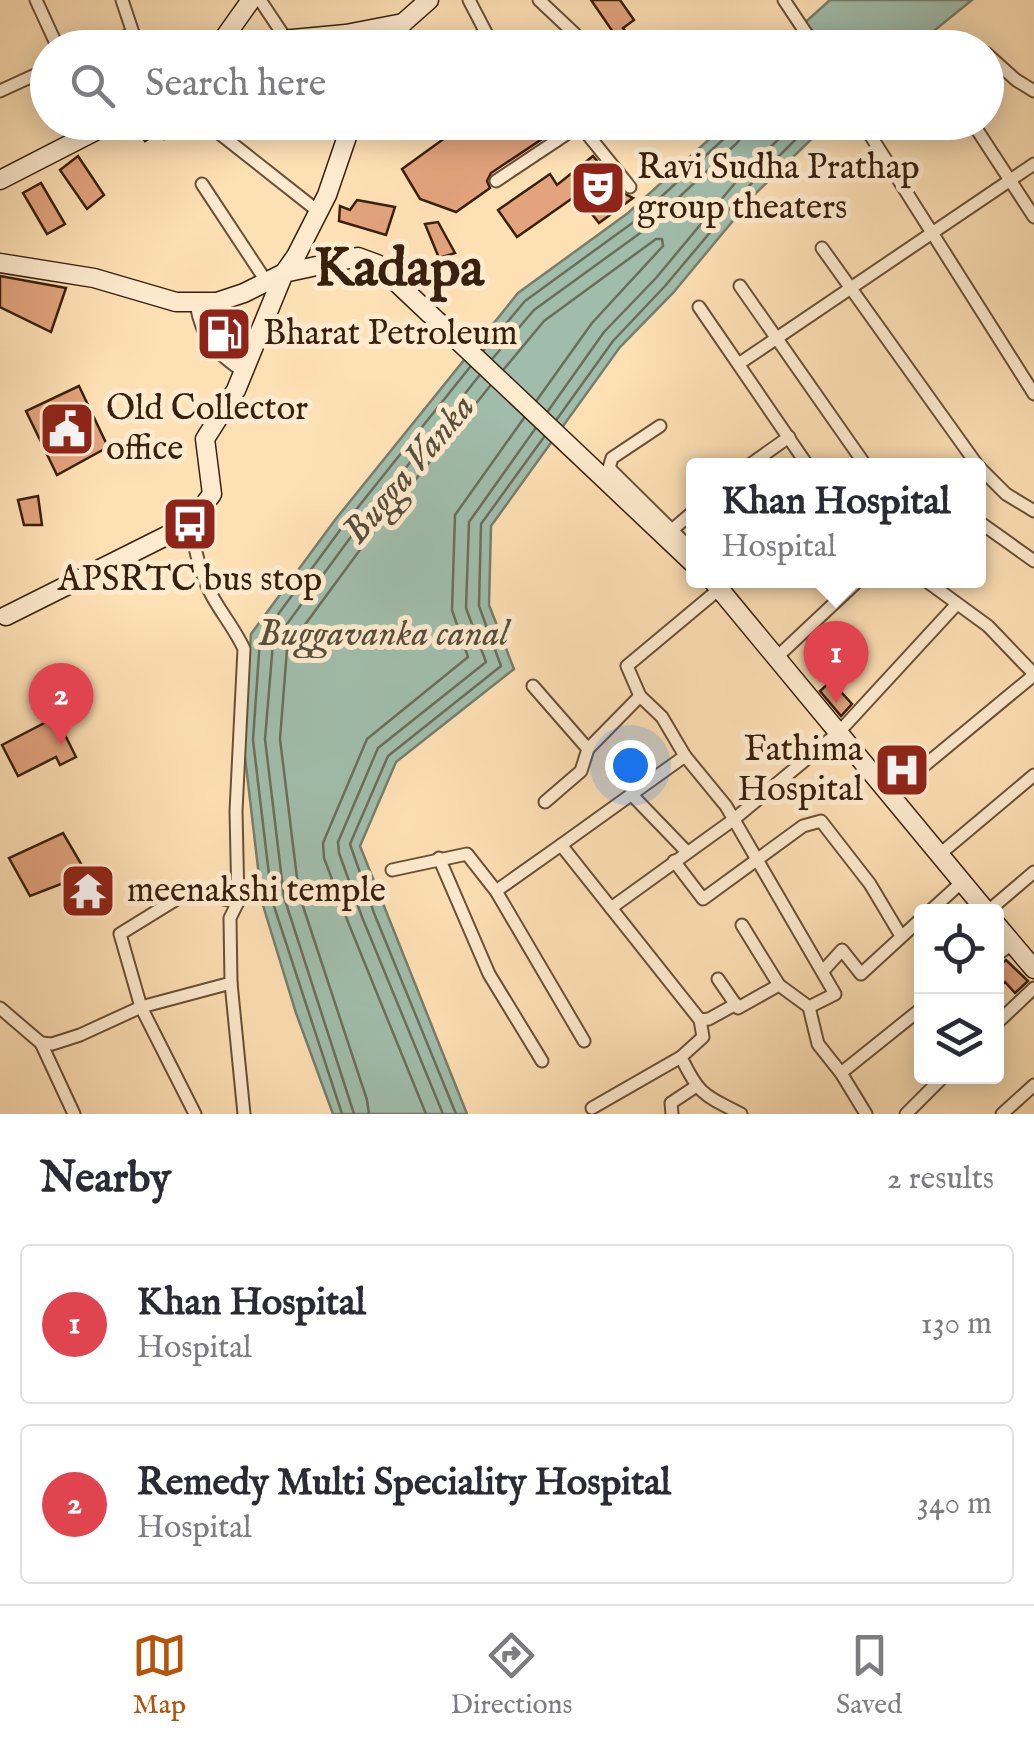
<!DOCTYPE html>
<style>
:root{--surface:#fff;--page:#f2f2f3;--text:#2b2b33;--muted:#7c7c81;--line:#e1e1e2;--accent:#b45309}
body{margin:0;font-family:"IM FELL English",serif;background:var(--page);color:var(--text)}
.controls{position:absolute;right:30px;bottom:30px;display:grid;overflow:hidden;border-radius:10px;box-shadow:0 5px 25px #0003}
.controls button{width:90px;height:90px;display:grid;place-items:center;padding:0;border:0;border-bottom:2px solid var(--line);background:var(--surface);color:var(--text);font:50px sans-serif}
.you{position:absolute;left:630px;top:765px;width:35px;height:35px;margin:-25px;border:8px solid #fff;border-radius:50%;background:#1a73e8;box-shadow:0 0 0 15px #1a73e833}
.badge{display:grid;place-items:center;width:65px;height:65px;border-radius:50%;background:var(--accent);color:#fff;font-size:32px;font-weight:700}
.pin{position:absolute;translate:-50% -82px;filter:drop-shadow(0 2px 5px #0008)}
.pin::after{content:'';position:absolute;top:52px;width:35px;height:30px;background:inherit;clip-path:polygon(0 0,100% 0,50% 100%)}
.popup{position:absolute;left:686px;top:458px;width:300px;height:130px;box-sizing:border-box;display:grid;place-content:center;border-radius:10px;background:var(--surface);filter:drop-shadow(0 2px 8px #0005);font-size:32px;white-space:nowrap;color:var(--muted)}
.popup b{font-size:38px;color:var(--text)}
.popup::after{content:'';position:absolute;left:50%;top:100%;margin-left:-20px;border:20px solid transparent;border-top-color:var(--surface)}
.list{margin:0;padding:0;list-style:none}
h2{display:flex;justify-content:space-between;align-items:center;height:130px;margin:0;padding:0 40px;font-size:42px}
h2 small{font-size:32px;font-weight:400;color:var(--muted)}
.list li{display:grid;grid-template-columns:65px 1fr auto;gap:30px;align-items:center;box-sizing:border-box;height:160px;margin:0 20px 20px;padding:0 20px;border:2px solid var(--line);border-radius:10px}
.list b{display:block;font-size:38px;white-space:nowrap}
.list p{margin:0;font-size:32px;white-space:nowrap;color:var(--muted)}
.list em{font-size:32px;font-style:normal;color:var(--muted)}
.icon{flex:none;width:55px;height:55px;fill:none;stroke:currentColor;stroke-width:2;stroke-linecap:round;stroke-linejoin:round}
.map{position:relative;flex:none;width:1034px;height:1114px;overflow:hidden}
.search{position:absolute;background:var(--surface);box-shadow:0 5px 25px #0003;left:30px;right:30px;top:30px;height:110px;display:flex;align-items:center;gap:25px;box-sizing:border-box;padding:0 35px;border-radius:55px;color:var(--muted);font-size:38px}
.sheet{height:490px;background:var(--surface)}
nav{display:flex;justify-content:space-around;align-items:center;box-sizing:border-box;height:140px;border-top:2px solid var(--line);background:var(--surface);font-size:28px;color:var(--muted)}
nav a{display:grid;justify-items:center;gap:5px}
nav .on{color:var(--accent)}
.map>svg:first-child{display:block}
.water{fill:#a0bdab;stroke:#777e6c;stroke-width:2.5}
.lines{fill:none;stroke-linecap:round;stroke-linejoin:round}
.shore{stroke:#6c6e5c;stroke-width:2.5}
.building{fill:#e2a37d;stroke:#39200d;stroke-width:2.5}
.street-casing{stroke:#6a5037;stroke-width:15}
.secondary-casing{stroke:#39200d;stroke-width:21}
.street{stroke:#feebcf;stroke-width:11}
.secondary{stroke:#feebcf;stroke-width:18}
.labels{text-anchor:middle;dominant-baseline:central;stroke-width:10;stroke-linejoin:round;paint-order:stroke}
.poi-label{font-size:35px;fill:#39200d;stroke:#feebcf;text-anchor:start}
.water-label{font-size:38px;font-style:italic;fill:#584f3c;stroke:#feebcf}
.town-label{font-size:55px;font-weight:bold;fill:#39200d;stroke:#feebcf}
</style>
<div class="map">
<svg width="1034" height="1114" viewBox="0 0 1034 1114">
<rect width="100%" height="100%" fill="#fee0b5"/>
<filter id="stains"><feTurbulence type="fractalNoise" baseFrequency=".002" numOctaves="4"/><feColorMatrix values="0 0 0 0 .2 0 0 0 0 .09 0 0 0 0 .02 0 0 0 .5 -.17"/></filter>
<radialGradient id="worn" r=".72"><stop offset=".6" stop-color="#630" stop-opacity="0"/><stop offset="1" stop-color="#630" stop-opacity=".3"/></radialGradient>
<g class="water">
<polygon points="830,0 972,0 914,47 783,48 791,35"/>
<polygon points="727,123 828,123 756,193 673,293 620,347 491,526 489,605 514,669 396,762 360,846 467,1114 333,1114 296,1013 262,902 243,740 251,634 335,520 518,293 628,213"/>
</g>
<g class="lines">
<g class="shore">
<polyline points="484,350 525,301 635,221 729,134 733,122"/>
<polyline points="493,358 534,310 643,231 737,143 744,134 745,122"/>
<polyline points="504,369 544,321 656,239 662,239 663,246 592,323 537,400"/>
<polyline points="548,411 604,332 656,278 740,177 796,122"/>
<polyline points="557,419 613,341 665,286 749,186 813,122"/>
<polyline points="342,1114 272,900 253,740 260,639 343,526 470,367"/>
<polyline points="354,1114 284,897 265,739 273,643 353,534 479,376"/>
<polyline points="369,1114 367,1100 299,894 280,739 287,649 365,543 490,386"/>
<polyline points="426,1114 348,922 324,858 323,843 367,739 468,657 452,610 455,515 524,418"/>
<polyline points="443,1114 362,917 339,853 338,842 378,748 486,662 466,608 469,522 535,429"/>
<polyline points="456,1114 374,913 350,844 388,756 501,666 479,606 481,524 544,437"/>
</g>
</g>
<g class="building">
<polygon points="591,0 620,0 634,20 623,28 637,48 624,48"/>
<polygon points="150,122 188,122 183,126 186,131 176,137 173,132 164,139 160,132 145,141 138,130"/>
<polygon points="467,122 532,122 542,139 491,173 487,181 490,188 456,212 420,199 402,169"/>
<polygon points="78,156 104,195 87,209 60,170"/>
<polygon points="593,156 623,193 633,198 599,223 577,195 517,237 498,210 550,174 557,185"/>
<polygon points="41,183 65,224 47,234 23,193"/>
<polygon points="357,200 395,207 386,235 339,221 340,206 350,210"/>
<polygon points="438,222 455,253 439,258 425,224"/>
<polygon points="0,276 66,288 51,332 0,307"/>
<polygon points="79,386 108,447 57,475 26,411"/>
<polygon points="38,496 42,525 24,525 18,500"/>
<polygon points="831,681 852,704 841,716 820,691"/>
<polygon points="56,717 76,757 60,765 56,757 18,776 2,745"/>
<polygon points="63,833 87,874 30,896 9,858"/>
<polygon points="1006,960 1028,981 1015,993 1005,982 996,990 996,968"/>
</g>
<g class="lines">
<g class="street-casing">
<g id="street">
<polyline points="36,0 58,48"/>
<polyline points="122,0 133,33 142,48"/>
<polyline points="260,0 288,42"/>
<polyline points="469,0 494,48"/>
<polyline points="539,0 575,34"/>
<polyline points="784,0 816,48"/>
<polyline points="99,48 133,33"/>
<polyline points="986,53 1016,80 1034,91"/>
<polyline points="0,91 48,69"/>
<polyline points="205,122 319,212"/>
<polyline points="541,122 556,141 580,125 630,187"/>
<polyline points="862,122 1034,394"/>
<polyline points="972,122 1034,217"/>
<polyline points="496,181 556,141"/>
<polyline points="202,184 266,281"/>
<polyline points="822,248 978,466"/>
<polyline points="740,286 866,466"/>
<path d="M 196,304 C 202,339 215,352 244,372"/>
<polyline points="699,307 808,466"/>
<polyline points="740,363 1034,164"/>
<polyline points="660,426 612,458 609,468 694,552"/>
<polyline points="748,466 789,437"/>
<polyline points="978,466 1006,494 1034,511"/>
<polyline points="978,521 1034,561"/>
<path d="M 190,524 C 195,548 199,571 211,594 C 221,613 235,629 244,649 L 236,811 L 238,902 L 188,892 L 120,934 L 141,1007 L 195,1114"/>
<polyline points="672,530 694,511"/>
<polyline points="730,580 627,666 640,696 662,717 685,756 726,806 835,994 809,1007"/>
<polyline points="925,580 988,626 1034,674"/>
<polyline points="777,657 859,580"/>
<polyline points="533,686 588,749 581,771 545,802"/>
<polyline points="588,749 640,696"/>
<polyline points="890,794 1034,675"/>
<polyline points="633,796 687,852"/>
<polyline points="561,845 685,756"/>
<polyline points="940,854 1034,775"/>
<polyline points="439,858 489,974 542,1061"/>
<polyline points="674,861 703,899 803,826 821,821 870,884 901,936"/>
<path d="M 392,870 L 467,854 L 496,891 L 561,845 L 700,1020 L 703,1037 L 681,1057 C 699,1095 704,1095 741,1114"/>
<polyline points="496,891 584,1041"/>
<polyline points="611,908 733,820 839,732 956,605"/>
<polyline points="929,912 962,882"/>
<polyline points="987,912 1034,872"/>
<polyline points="742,925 779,985"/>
<polyline points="996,955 1013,944"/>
<polyline points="823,971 842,950 861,974 922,918"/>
<polyline points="718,979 738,1008 779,985 809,1007 818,1044 841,1073 866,1114"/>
<polyline points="231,983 244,1114"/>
<polyline points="0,1008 41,1043 52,1044 80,1035 141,1007 231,983 230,918 238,902"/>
<polyline points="700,1020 709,1019 736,1004"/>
<polyline points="996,1024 1034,988"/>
<polyline points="41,1043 74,1114"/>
<polyline points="841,1073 922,1008"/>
<polyline points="592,1108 681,1057"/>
<polyline points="672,1114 671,1103 695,1087"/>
<polyline points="906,1114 944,1076"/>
<polyline points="1002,1114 1034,1085"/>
</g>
</g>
<g class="secondary-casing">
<g id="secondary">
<polyline points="218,46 346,34 403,23"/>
<polyline points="217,48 251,0"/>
<polyline points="382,48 403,23 429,0"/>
<polyline points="0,180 113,122"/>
<polyline points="0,263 94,278 176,302 217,302 244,293 284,273 296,256 327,195 352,122"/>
<polyline points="712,580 987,912"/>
<polyline points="6,616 190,524 212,494 205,439 236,390 284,273 358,257 377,264 694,564"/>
<polyline points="996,924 1034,969"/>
</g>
</g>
<use href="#street" class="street"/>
<use href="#secondary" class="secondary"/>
</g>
<defs>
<g id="theatre-square" transform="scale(2.875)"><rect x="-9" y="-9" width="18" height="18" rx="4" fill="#8f2418" stroke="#feebcf"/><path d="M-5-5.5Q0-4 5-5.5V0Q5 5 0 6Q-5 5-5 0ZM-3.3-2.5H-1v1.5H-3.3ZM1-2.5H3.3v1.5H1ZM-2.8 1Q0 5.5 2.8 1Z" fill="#fff"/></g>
<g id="fuel-square" transform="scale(2.875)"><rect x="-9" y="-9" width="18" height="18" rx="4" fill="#8f2418" stroke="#feebcf"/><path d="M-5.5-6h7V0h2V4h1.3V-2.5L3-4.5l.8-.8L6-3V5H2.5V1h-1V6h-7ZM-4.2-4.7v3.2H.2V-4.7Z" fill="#fff"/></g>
<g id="civic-square" transform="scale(2.875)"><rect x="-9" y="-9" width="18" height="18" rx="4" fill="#8f2418" stroke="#feebcf"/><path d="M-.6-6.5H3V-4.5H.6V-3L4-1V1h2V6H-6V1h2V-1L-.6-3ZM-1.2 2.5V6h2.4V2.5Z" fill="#fff"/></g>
<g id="bus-square" transform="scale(2.875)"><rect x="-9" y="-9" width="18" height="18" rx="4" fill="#8f2418" stroke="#feebcf"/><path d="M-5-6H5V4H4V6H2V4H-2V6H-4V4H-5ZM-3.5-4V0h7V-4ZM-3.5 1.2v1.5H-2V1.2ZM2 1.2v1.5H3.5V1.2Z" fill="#fff"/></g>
<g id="hospital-square" transform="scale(2.875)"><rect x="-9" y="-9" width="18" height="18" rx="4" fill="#8f2418" stroke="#feebcf"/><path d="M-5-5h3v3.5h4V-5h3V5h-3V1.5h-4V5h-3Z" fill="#fff"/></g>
<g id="temple-square" transform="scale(2.875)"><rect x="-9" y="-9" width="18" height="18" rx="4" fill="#8f2418" stroke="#feebcf"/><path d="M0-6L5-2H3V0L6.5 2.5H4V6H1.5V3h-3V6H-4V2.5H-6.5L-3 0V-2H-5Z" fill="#fff"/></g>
</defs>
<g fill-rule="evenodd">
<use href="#theatre-square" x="598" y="188"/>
<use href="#fuel-square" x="224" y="334"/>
<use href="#civic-square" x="67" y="429"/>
<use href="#bus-square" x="190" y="524"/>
<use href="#hospital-square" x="902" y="770"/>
<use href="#temple-square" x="88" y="891"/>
</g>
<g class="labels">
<g class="poi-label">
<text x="637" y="168">Ravi Sudha Prathap<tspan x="637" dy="40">group theaters</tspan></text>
<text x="263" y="334">Bharat Petroleum</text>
<text x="106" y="409">Old Collector<tspan x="106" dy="40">office</tspan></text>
<text x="190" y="580" text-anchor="middle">APSRTC bus stop</text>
<text x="863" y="750" text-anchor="end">Fathima<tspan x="863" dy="40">Hospital</tspan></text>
<text x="127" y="891">meenakshi temple</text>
</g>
<g class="water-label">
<text transform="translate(410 470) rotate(-50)">Bugga Vanka</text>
<text x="383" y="635">Buggavanka canal</text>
</g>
<g class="town-label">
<text x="399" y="270">Kadapa</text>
</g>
</g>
<rect width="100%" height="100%" filter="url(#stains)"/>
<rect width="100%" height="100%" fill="url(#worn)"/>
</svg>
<div class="controls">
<button><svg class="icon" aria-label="locate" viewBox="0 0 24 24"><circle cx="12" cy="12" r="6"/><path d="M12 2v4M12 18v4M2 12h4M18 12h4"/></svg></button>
<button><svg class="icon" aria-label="layers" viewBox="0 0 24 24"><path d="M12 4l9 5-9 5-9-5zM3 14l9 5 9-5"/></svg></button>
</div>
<div class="you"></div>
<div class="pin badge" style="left:836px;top:703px;background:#e0444e">1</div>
<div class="popup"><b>Khan Hospital</b>Hospital</div>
<div class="pin badge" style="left:61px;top:745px;background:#e0444e">2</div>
<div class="search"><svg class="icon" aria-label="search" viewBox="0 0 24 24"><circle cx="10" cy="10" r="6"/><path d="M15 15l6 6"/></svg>Search here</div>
</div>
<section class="sheet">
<h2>Nearby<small>2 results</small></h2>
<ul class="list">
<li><span class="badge" style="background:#e0444e">1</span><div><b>Khan Hospital</b><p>Hospital</p></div><em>130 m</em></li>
<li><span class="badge" style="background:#e0444e">2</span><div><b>Remedy Multi Speciality Hospital</b><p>Hospital</p></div><em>340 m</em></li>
</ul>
</section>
<nav>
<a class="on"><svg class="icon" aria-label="map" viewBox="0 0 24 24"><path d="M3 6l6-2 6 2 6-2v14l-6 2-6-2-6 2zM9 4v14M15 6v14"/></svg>Map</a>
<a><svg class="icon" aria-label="directions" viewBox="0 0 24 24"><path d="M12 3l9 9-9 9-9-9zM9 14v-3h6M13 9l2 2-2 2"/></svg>Directions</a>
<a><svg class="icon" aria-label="saved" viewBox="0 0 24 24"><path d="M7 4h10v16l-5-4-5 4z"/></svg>Saved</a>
</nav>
